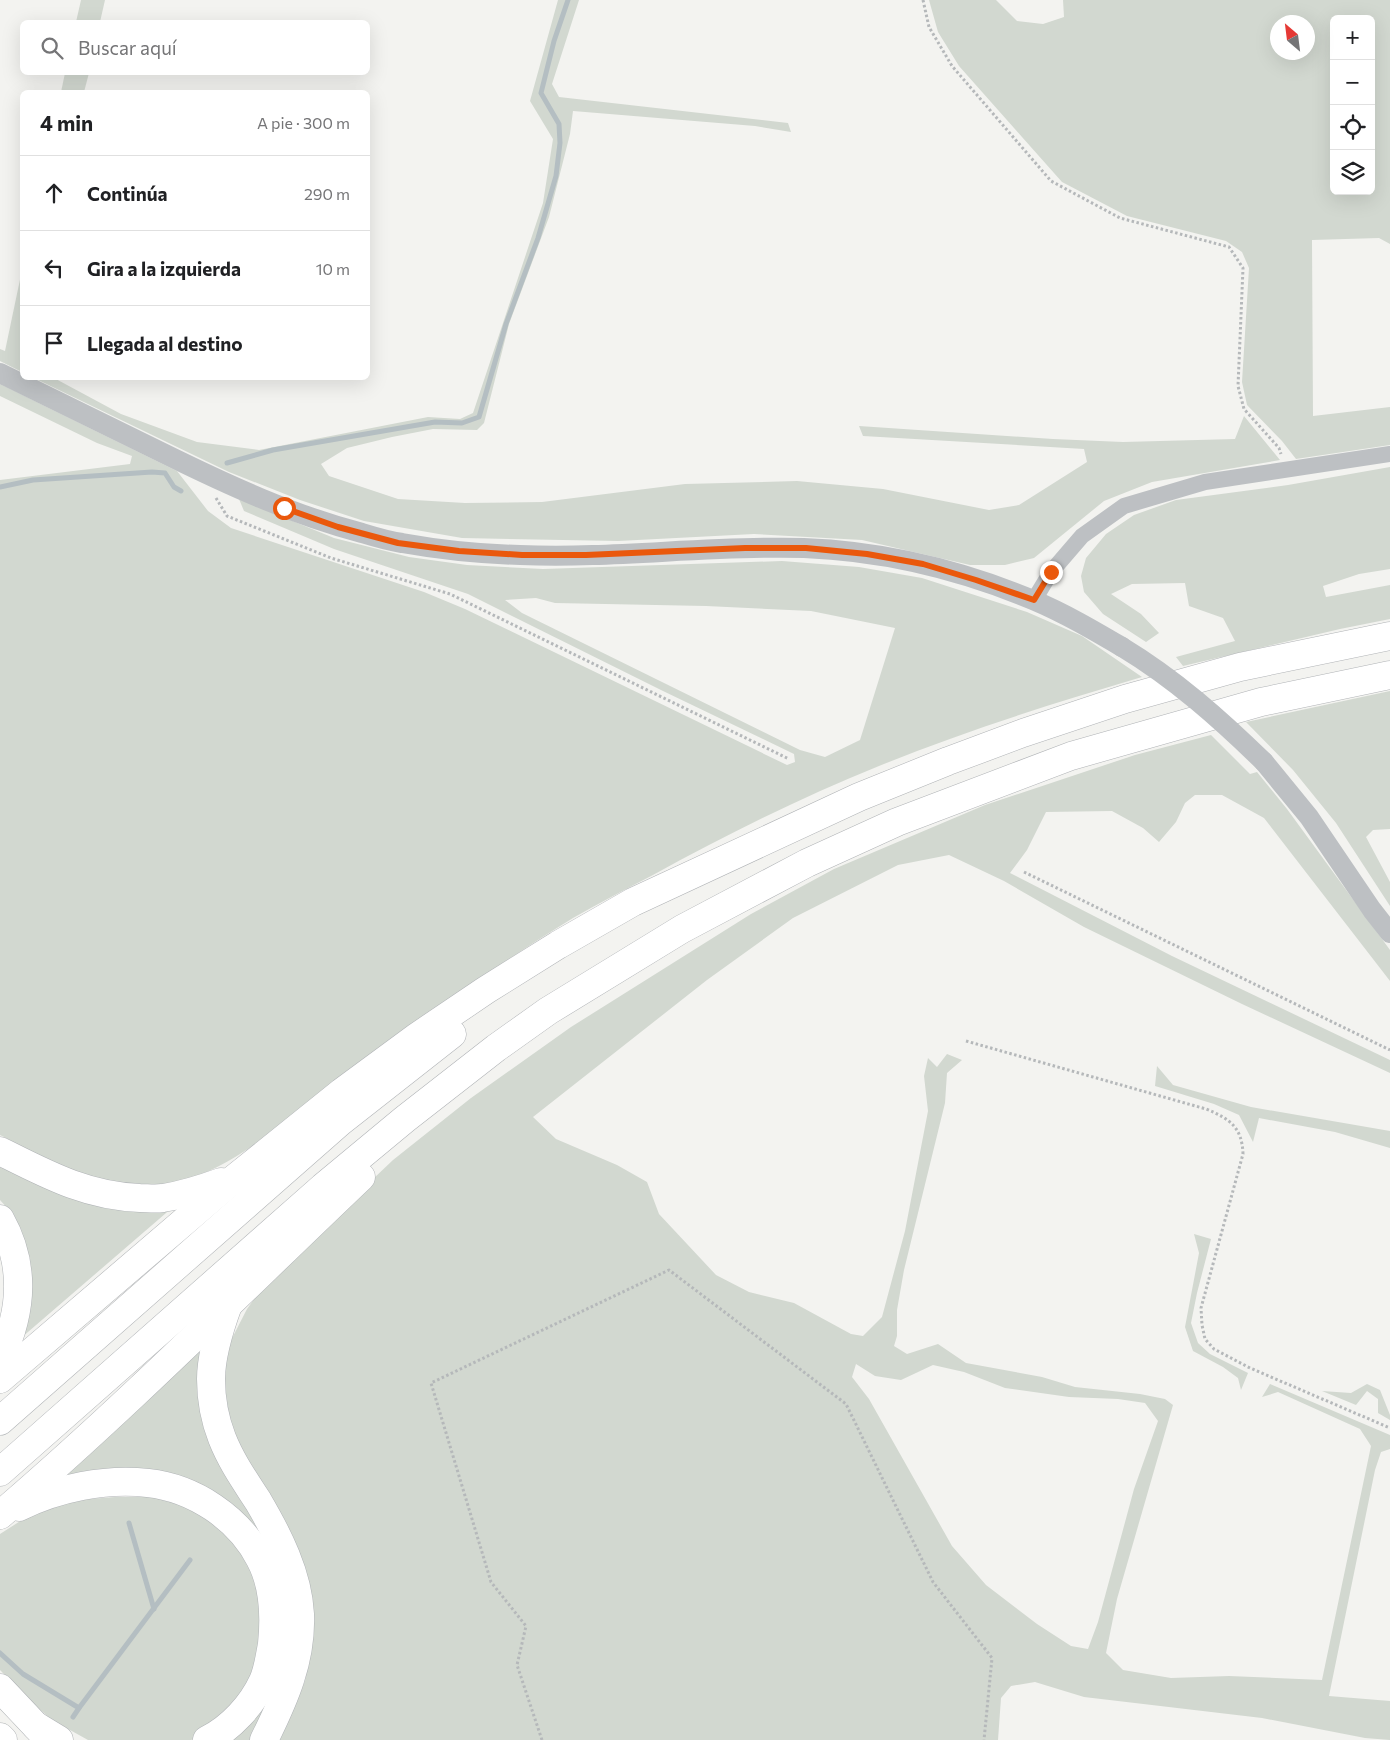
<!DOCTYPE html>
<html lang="es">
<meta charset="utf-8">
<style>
:root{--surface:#fff;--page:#f6f6f6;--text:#202124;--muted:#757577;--line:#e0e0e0}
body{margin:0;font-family:Commissioner,sans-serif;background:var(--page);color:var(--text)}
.controls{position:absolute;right:15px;top:15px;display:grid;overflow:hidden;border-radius:8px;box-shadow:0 5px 20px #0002}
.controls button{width:45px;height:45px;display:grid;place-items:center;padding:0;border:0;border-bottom:1px solid var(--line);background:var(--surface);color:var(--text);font:25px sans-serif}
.compass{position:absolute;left:1270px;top:15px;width:45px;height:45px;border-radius:50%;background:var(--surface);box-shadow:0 5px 20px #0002;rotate:332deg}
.stop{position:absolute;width:15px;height:15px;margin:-11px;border:4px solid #ea580c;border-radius:50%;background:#fff}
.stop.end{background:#ea580c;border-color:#fff;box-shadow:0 1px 5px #0008}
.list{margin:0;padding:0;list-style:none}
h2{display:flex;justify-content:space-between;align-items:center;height:65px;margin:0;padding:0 20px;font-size:21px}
h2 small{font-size:16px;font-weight:400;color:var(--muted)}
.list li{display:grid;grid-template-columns:32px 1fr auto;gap:15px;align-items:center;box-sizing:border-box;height:75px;padding:0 20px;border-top:1px solid var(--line)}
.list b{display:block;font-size:19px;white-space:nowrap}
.list em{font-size:16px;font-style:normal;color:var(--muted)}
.icon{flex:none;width:28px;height:28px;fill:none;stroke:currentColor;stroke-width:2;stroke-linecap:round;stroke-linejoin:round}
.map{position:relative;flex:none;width:1390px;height:1740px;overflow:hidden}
.search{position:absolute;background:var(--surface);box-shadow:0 5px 20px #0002;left:20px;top:20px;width:350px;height:55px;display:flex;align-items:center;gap:12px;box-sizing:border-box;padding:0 18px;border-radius:8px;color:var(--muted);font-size:19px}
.panel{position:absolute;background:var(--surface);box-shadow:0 5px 20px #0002;left:20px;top:90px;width:350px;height:290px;border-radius:8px}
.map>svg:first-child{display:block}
.green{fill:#d2d8d0;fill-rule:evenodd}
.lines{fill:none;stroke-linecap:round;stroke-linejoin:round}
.stream{stroke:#b4bec2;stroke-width:5}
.trunk-casing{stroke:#b0b3b6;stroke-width:29}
.motorway-casing{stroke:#b0b3b6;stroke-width:29}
.path{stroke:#b5b8ba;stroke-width:3;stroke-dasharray:2.5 2.5;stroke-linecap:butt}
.minor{stroke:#bdc0c3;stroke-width:16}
.tertiary{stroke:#bdc0c3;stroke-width:20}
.trunk{stroke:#fff;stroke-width:28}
.motorway{stroke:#fff;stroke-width:28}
.tertiary-bridge{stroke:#bdc0c3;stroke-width:20}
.route{stroke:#ea580c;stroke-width:6}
</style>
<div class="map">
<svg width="1390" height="1740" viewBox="0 0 1390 1740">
<rect width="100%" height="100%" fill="#f3f3f0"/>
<g class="green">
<polygon points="81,0 105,0 100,22 76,22"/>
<polygon points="558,0 579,0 552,84 559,97 788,123 791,132 755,126 573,111 570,134 549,217 509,324 484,423 477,430 433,429 392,437 347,448 321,464 329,476 398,499 465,503 542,502 685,484 797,481 883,489 989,510 1019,505 1087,462 1084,449 863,436 859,426 1053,439 1123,442 1235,439 1244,416 1280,460 1152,482 1104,501 1034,558 1005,565 970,565 862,540 754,534 618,541 462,538 364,521 300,500 229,472 34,378 54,378 121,414 197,442 259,450 428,417 460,419 473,413 543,203 553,139 530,101"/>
<path d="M 929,0 L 996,0 L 1017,21 L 1043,24 L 1064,17 L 1063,0 L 1390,0 L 1390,244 L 1379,238 L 1312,240 L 1313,416 L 1390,407 L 1390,445 L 1296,459 L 1282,441 L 1247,405 L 1242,382 L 1249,268 L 1242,252 L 1226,241 L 1127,216 L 1062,182 L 959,66 L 938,32 ZM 1334,19 L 1371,19 L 1371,191 L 1334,191 ZM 1278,22 L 1308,22 L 1308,52 L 1278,52 Z"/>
<polygon points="65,73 89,73 84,92 61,92"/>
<polygon points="22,270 22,372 0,361 0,349 5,351"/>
<path d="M 0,384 L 177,471 L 208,511 L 231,528 L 424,592 L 465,609 L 787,765 L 795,762 L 794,754 L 663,691 L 468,594 L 334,549 L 244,511 L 239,499 L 334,538 L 409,557 L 467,565 L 543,569 L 782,561 L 859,567 L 922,578 L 1027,612 L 1082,636 L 1142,677 C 1054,703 965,731 879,766 C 802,797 726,835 653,875 C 626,889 599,903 573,918 C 494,966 420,1022 345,1077 C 297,1113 236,1167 177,1183 C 116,1199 53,1162 0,1135 L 0,480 L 130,464 L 132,456 L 97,443 L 0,396 ZM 536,598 L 555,603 L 706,606 L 811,611 L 895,628 L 860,740 L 825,757 L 800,750 L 522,613 L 505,600 Z"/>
<polygon points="1390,467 1390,569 1359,574 1323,586 1326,597 1390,585 1390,619 1340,629 1183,666 1176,657 1235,641 1223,618 1189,606 1185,583 1132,584 1111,594 1141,614 1159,633 1146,642 1103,614 1084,592 1081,576 1086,558 1106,534 1134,515 1176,500 1288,485"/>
<polygon points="1390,691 1390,829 1373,830 1366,837 1390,882 1390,906 1336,823 1293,770 1246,722"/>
<path d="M 1211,735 L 1250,774 L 1257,772 L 1287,809 L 1390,950 L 1390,981 L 1264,818 L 1222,795 L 1195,795 L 1185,803 L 1176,822 L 1159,842 L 1143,828 L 1112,811 L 1046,812 L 1027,850 L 1010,873 L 1172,956 L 1390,1060 L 1390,1073 L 1242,1004 L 1084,927 L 1004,881 L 949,855 L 898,865 L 793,918 L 707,980 L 533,1117 L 556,1139 L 617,1165 L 647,1182 L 659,1214 L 716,1275 L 749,1292 L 794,1303 L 851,1334 L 863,1336 L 882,1317 L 905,1231 L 928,1111 L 924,1076 L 928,1058 L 937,1067 L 947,1054 L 962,1060 L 947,1073 L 945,1103 L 904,1270 L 897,1310 L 897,1336 L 894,1346 L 907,1354 L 938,1344 L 966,1363 L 1042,1377 L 1075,1387 L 1140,1394 L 1165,1399 L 1173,1405 L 1117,1599 L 1106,1653 L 1123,1670 L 1171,1678 L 1229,1676 L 1322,1680 L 1371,1446 L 1360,1429 L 1278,1392 L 1262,1397 L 1270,1384 L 1390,1435 L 1390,1449 L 1381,1452 L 1375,1470 L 1329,1696 L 1390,1701 L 1390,1740 L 1365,1738 L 1262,1718 L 1084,1697 L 1035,1682 L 1011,1686 L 1001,1698 L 998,1740 L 279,1740 L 305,1681 L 313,1633 L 231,1425 L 224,1389 L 227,1348 L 247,1309 L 270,1277 L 393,1160 L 471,1098 L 571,1027 L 751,914 L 834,869 L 985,805 L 1135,755 ZM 856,1364 L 875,1376 L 901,1380 L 933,1365 L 964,1372 L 1005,1388 L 1069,1397 L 1118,1399 L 1145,1403 L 1158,1421 L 1134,1489 L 1098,1622 L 1088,1649 L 1071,1646 L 1037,1624 L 986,1585 L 952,1546 L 869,1399 L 852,1377 Z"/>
<polygon points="1157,1066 1173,1085 1251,1107 1390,1131 1390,1148 1335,1132 1259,1118 1253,1142 1239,1115 1214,1104 1155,1086"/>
<polygon points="0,1163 173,1207 21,1338 9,1210 0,1200"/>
<polygon points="1194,1234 1211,1239 1197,1293 1191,1323 1198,1343 1210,1354 1248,1373 1241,1390 1238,1378 1223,1367 1193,1351 1185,1327 1199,1253"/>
<polygon points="206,1343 206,1383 277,1553 294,1615 255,1740 228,1740 283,1625 220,1502 57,1480"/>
<polygon points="1367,1384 1380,1390 1390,1415 1390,1420 1378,1413 1378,1399 1367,1391 1356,1405 1322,1391 1351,1393"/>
<polygon points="115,1497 153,1497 193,1509 224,1532 247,1557 257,1585 263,1622 261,1649 250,1678 232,1710 203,1735 191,1740 88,1740 52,1720 28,1699 0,1670 0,1534 25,1518 76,1500"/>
</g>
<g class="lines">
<g class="stream">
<polyline points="227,463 273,450 435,422 462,423 479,417 506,324 538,238 556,176 560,143 559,124 541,93 554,41 568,0"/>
<polyline points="0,487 33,480 152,472 165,473 174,487 181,491"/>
<polyline points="129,1523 154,1609"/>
<polyline points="0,1653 23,1674 79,1708 73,1717"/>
<polyline points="79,1708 190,1560"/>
</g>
<g class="trunk-casing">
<g id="trunk">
<polyline points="0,1688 49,1740"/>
<polyline points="0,1737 3,1740"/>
</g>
</g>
<g class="motorway-casing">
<g id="motorway">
<path d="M 0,1151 C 46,1174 86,1196 140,1198 C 147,1198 155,1199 163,1198 C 183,1195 202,1189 221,1182"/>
<path d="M 0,1219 C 26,1265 22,1313 0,1359"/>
<path d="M 228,1305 C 220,1327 211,1356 211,1379 C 211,1399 215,1420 222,1438 C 231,1461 245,1481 258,1501 C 278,1535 298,1574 300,1614 C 302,1660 284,1700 264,1740"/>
<polyline points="0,1379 235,1178 342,1092 418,1036 486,990 558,945 633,902 859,797 948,761 1023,733 1125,699 1240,667 1390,636"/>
<polyline points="0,1421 340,1122 452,1034"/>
<polyline points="0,1472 323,1187 405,1119 496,1048 548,1011 682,929 807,863 897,822 1071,756 1261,702 1390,675"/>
<path d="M 19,1507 C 57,1488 106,1478 148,1483 C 194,1488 239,1518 260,1559 C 274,1585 275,1615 272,1644 C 270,1655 268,1670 263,1681 C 252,1705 231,1728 207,1740"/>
<path d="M 0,1515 C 125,1408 242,1290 361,1177"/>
<polyline points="36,1726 59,1740"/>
</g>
</g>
<g class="path">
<polyline points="923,0 929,27 952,66 1051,181 1120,218 1229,247 1243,268 1238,386 1244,409 1279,448 1281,454"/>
<polyline points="216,498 227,516 331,558 450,594 789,759"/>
<polyline points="1024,872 1390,1050"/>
<path d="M 966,1041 L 1206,1109 C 1230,1119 1242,1127 1243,1154 L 1201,1308 L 1202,1325 L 1205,1339 L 1214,1349 L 1250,1368 L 1390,1428"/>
<polyline points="542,1740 517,1665 526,1626 491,1582 431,1383 669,1270 846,1404 933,1582 992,1658 984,1740"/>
</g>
<polyline class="minor" points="1034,600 1051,572 1082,536 1124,506 1205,482 1390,454"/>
<g class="tertiary">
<path d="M 0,373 C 55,400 110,427 165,454 C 228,485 293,515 362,533 C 375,537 389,541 402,543 C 441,550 480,554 520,555 C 614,559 709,545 804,548 C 882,551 961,570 1033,600 C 1064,613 1093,630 1122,647"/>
<polyline points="1264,762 1309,817 1372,910 1390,933"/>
</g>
<use href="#trunk" class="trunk"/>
<use href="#motorway" class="motorway"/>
<path class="tertiary-bridge" d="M 1122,647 C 1175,679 1220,719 1264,762"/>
</g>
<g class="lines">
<polyline class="route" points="284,508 338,527 398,543 459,551 522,555 586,555 745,548 806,548 867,554 923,564 976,580 1034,600 1051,572"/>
</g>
</svg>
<div class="controls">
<button>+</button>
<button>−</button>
<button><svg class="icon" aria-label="locate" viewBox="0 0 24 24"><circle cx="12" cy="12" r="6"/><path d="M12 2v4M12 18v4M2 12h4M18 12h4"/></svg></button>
<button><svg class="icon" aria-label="layers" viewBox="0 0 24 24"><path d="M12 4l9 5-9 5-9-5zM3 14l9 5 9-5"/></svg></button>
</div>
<svg class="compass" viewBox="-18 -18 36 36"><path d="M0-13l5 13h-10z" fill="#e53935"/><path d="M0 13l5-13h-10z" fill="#757577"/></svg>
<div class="stop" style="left:284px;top:508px"></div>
<div class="stop end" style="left:1051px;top:572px"></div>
<div class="search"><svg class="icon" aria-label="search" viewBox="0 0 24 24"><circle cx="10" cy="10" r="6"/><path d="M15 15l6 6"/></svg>Buscar aquí</div>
<section class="panel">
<h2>4 min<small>A pie · 300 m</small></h2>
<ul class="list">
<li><svg class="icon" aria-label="ahead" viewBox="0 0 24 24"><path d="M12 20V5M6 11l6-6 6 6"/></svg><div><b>Continúa</b></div><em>290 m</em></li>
<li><svg class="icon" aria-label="left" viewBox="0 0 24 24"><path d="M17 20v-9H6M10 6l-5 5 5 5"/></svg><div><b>Gira a la izquierda</b></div><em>10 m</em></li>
<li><svg class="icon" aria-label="arrive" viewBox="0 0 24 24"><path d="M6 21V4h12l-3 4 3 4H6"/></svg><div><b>Llegada al destino</b></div></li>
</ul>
</section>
</div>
